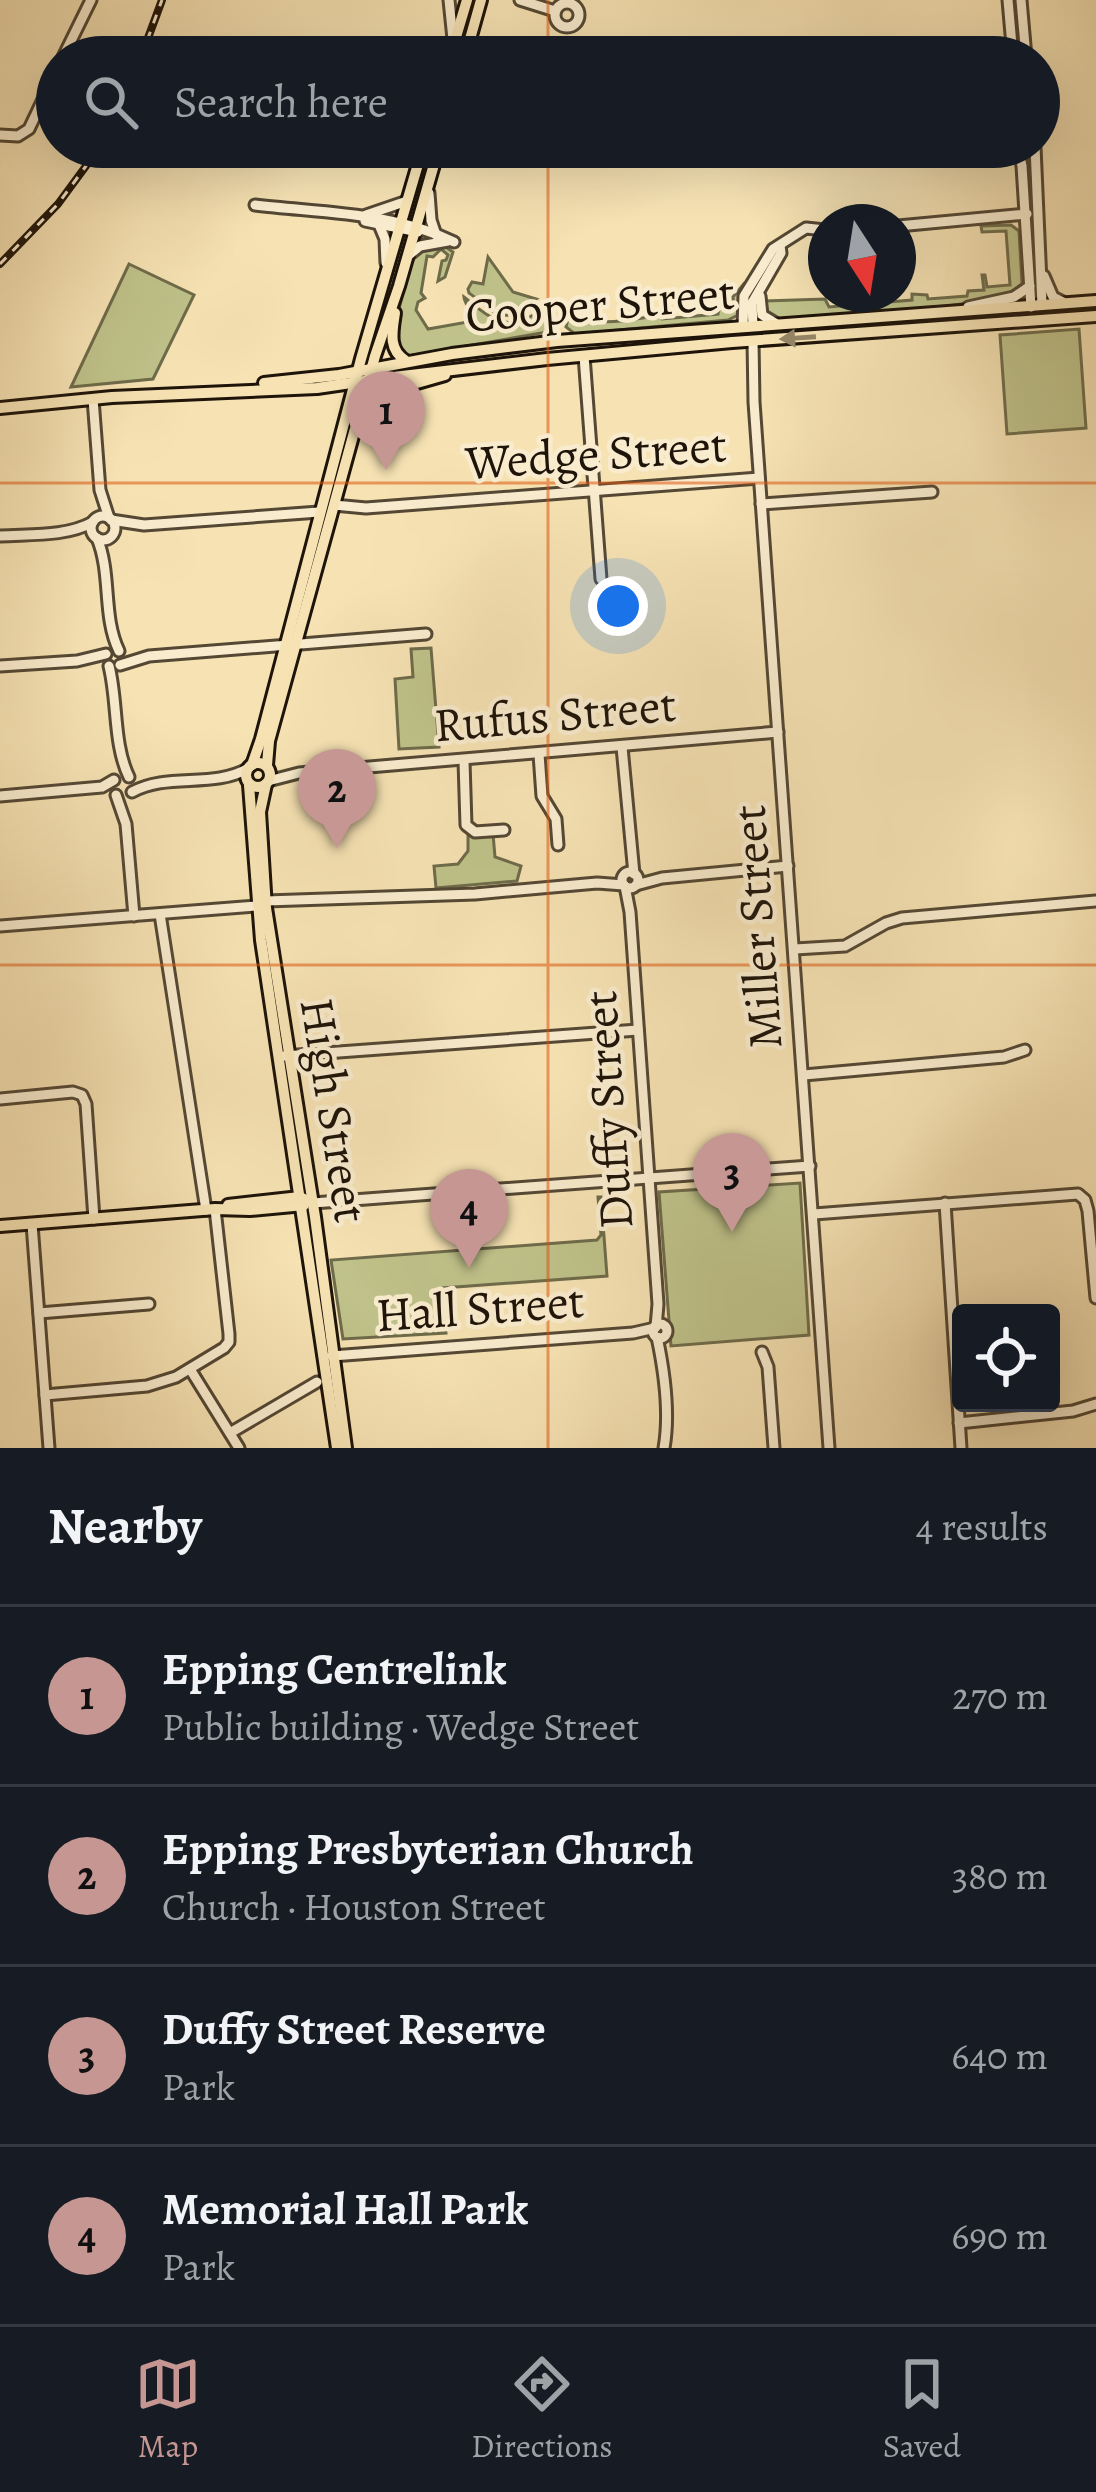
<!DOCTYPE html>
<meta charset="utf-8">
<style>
:root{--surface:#171b24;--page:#20242c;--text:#f1f3f6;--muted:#9ea1a6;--line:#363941;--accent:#c59692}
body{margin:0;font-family:Alegreya,serif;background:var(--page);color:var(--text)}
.controls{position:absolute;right:36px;bottom:36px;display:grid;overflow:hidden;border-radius:12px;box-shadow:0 12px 48px #0002}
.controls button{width:108px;height:108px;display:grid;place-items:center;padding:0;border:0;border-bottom:3px solid var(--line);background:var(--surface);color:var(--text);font:60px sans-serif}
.compass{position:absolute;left:808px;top:204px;width:108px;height:108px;border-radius:50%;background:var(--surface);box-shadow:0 12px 48px #0002;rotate:168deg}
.you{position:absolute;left:618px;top:606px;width:42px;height:42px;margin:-30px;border:9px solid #fff;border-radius:50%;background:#1a73e8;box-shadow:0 0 0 18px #1a73e833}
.badge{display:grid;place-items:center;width:78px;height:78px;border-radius:50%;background:var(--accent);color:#111;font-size:39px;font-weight:700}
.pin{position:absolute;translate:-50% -99px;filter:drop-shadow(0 3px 6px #0008)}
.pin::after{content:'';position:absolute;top:63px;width:42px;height:36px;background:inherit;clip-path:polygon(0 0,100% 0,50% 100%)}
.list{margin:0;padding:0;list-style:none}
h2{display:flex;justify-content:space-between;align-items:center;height:156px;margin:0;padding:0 48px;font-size:51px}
h2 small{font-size:39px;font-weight:400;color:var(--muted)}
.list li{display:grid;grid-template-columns:78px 1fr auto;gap:36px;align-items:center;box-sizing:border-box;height:180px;padding:0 48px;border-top:3px solid var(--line)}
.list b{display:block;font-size:45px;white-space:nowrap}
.list p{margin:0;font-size:39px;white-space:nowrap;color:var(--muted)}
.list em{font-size:39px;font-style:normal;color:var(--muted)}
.icon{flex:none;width:66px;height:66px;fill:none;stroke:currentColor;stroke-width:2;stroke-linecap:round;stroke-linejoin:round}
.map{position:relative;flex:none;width:1096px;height:1448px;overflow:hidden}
.search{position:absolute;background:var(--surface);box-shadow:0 12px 48px #0002;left:36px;right:36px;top:36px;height:132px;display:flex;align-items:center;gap:30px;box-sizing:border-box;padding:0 42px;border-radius:66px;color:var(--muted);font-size:45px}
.sheet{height:876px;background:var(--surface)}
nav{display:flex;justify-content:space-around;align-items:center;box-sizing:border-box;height:168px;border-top:3px solid var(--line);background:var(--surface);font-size:33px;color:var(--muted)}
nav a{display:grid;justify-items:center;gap:6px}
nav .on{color:var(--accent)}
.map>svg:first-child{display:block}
.green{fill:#bfc28a;stroke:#6e6b4a;stroke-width:3}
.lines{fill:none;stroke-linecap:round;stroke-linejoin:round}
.minor-casing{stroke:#544834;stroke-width:15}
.major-casing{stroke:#1e1409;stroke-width:16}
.minor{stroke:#f9ecce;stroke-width:9}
.major{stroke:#f6e2b3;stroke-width:10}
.rail-casing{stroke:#1e1409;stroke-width:8}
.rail{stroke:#f9ecce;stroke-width:3;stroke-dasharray:9;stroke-linecap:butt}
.oneway{fill:#958566}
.grid{fill:none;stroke:#de560c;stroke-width:3;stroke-opacity:0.55}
.labels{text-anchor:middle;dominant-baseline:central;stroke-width:9;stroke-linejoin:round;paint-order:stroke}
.street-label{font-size:48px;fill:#1e1409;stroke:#f9ecce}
</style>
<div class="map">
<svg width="1096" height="1448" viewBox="0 0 1096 1448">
<rect width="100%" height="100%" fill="#f6e2b3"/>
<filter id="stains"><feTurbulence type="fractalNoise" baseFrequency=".00167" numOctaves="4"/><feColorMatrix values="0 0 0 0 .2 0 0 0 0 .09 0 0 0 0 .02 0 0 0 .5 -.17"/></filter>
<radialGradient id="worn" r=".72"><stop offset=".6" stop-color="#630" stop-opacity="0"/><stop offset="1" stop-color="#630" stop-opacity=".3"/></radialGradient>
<g class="green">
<polygon points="1011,225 1019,231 1022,284 1002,298 947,306 774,320 768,316 765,301 825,299 829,307 912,300 912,294 927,295 928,299 967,296 968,291 984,290 982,275 985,275 987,287 1010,285 1006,231 982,232 981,226"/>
<path d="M 443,245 L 453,252 L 445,277 L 438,281 L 442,261 L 446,260 L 448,255 L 441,249 L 433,257 L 427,256 L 421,293 L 425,298 L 418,302 L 416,310 L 428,329 L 468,322 C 475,311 465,306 464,297 C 482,311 500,331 526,319 C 532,316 537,312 544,310 L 554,319 L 553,331 L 408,356 L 401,355 L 394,328 L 412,259 L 418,250 Z"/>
<path d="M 488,257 L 513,292 L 536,299 C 529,303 524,308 518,312 C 498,323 484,303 469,293 L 468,289 L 472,282 L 483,284 Z"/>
<polygon points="129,264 194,295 153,379 71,387"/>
<path d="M 742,286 L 738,315 L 728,320 L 575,334 L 566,327 L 568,319 C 581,316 586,321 598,322 C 618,322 642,319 660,314 L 662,319 L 718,314 L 719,309 L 734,307 L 733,297 Z"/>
<polygon points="1079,329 1086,428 1007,434 1000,335"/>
<polygon points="431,648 439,747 399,749 395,679 413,677 411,649"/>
<polygon points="493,834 495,857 521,866 517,881 436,888 434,866 458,864 468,851 468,836"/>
<polygon points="800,1183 809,1335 671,1346 659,1192"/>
<polygon points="598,1197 601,1197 607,1276 443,1288 446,1333 343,1339 331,1260 597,1240 601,1235"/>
</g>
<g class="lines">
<g class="minor-casing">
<g id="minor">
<polyline points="449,0 453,39"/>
<polyline points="520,0 555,11"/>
<polyline points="1008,0 1013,57"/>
<polyline points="1021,0 1026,57"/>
<circle cx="567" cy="15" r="12"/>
<polyline points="63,57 91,0"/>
<polyline points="0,135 18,136 29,129 57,70"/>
<polyline points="1018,147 1022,166 1031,307"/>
<polyline points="1035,147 1042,305"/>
<polyline points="429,193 431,220 436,235"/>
<path d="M 255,205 C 322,213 393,212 454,242"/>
<polyline points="366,215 407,201"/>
<polyline points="365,221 418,232"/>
<polyline points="898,226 1027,214"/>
<polyline points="380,227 385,239 386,263"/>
<polyline points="409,255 420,246 448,241"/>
<polyline points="1044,276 1053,297 1065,303"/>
<polyline points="760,296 762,315 777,324"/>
<polyline points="968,307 1014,297 1030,286"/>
<polyline points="753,326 752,303 781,253 780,246"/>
<polyline points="743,327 744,296 773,249 806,228 825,230"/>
<polyline points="753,341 754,402 829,1448"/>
<polyline points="584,356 601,579"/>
<polyline points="93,399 100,490 109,518"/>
<polyline points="761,504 932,492"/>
<polyline points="334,505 366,508 759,478"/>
<circle cx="103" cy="528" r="12"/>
<polyline points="111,520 144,525 319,512"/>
<path d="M 0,536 C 30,534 66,537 93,522"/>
<path d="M 97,538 C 112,574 102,616 119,651"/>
<polyline points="120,665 149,656 426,634"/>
<polyline points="0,666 77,661 106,654"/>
<path d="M 109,666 C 118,702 113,744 129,777"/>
<polyline points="622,747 634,874"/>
<polyline points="539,754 542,796 556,819 558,845"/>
<polyline points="464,761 466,825 475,832 504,830"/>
<polyline points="268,781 299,773 778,732"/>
<path d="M 132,792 C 168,772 213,789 249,768"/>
<polyline points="116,795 126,824 134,916"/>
<polyline points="0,796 102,787 114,780"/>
<circle cx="630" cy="880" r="8"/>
<polyline points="636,885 662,878 788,866"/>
<polyline points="625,886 630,912 658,1304 656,1327"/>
<polyline points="266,901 475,894 597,883 624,885"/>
<polyline points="160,914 206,1210"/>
<polyline points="0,926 257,906"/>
<polyline points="795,949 845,946 886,923 902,918 1096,901"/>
<polyline points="284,1056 638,1030"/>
<polyline points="804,1075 1004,1057 1025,1050"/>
<polyline points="0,1099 73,1092 82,1095 86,1104 94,1219"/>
<polyline points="313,1203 810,1166"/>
<polyline points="945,1203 961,1448"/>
<polyline points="814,1214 1078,1194 1085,1200 1088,1211 1096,1298"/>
<polyline points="32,1224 49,1448"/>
<polyline points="39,1313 149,1304"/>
<circle cx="660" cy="1331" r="7"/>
<path d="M 657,1337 C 664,1370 670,1414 664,1448"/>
<polyline points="762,1352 768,1367 774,1448"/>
<polyline points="332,1356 633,1333 655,1328"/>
<polyline points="190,1369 239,1448"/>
<polyline points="45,1395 147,1386 176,1377 224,1348 229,1342 229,1334 215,1209"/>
<polyline points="959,1423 1073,1411 1096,1404"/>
<polyline points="230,1433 317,1382"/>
</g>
</g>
<g class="major-casing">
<g id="major">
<polyline points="450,57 467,0"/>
<polyline points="465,57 481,0"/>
<path d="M 395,313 C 392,332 388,350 406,361"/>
<polyline points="264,383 339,375 452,354 557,341 1096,301"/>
<polyline points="363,406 382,393 445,375"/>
<polyline points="0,408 112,397 317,388 385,378 547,359 732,342 1096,316"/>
<circle cx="258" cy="775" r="12"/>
<polyline points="252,765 261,739 361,359 423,147"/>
<polyline points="267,765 269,741 375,356 399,286 439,147"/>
<polyline points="266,784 260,812 266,908 315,1217 346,1448"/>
<polyline points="249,785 261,940 337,1448"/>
<polyline points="228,1205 300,1197 304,1199"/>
<polyline points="0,1226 215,1209 250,1210 304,1205"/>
</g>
</g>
<use href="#minor" class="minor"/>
<use href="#major" class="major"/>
<g class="rail-casing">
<g id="rail">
<polyline points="141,57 162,0"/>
<polyline points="0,264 58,204 100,147"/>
</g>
</g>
<use href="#rail" class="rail"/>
</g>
<defs><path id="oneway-solid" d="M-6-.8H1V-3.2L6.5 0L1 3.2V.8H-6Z" transform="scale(3)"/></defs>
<use class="oneway" href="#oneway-solid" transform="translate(798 338) rotate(176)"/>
<path class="grid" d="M 548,0 L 548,57M 548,147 L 548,1448M 0,483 L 1096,483M 0,965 L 1096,965"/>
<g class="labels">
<g class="street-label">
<text transform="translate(600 304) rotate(-5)">Cooper Street</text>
<text transform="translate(596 454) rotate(-4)">Wedge Street</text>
<text transform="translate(555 715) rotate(-5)">Rufus Street</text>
<text transform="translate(757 927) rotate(-94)">Miller Street</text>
<text transform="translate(334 1110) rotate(81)">High Street</text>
<text transform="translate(608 1110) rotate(-94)">Duffy Street</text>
<text transform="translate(480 1308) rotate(-4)">Hall Street</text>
</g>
</g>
<rect width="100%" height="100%" filter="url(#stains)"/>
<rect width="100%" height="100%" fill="url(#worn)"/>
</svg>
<div class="controls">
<button><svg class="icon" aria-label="locate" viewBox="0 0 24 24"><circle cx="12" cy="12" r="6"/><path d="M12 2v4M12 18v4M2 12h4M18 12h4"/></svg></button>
</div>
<svg class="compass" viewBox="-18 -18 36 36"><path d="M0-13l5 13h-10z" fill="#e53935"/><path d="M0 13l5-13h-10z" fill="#9ea1a6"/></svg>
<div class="you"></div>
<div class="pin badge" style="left:386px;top:470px">1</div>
<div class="pin badge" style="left:337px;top:848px">2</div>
<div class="pin badge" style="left:732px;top:1232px">3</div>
<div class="pin badge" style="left:469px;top:1268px">4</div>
<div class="search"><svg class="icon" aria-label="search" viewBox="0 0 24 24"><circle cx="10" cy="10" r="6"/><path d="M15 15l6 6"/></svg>Search here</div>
</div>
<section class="sheet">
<h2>Nearby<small>4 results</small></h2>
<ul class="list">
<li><span class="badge">1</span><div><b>Epping Centrelink</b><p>Public building · Wedge Street</p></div><em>270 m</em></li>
<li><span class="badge">2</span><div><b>Epping Presbyterian Church</b><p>Church · Houston Street</p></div><em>380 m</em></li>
<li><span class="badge">3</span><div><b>Duffy Street Reserve</b><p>Park</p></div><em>640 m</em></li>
<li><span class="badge">4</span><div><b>Memorial Hall Park</b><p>Park</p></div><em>690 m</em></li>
</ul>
</section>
<nav>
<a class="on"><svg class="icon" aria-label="map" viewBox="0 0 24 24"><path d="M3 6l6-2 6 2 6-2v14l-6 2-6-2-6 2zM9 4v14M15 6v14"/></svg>Map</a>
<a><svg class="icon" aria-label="directions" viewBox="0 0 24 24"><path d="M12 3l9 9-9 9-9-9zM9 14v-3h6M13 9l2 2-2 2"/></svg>Directions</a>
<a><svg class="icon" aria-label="saved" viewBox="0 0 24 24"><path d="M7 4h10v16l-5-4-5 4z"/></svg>Saved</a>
</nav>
